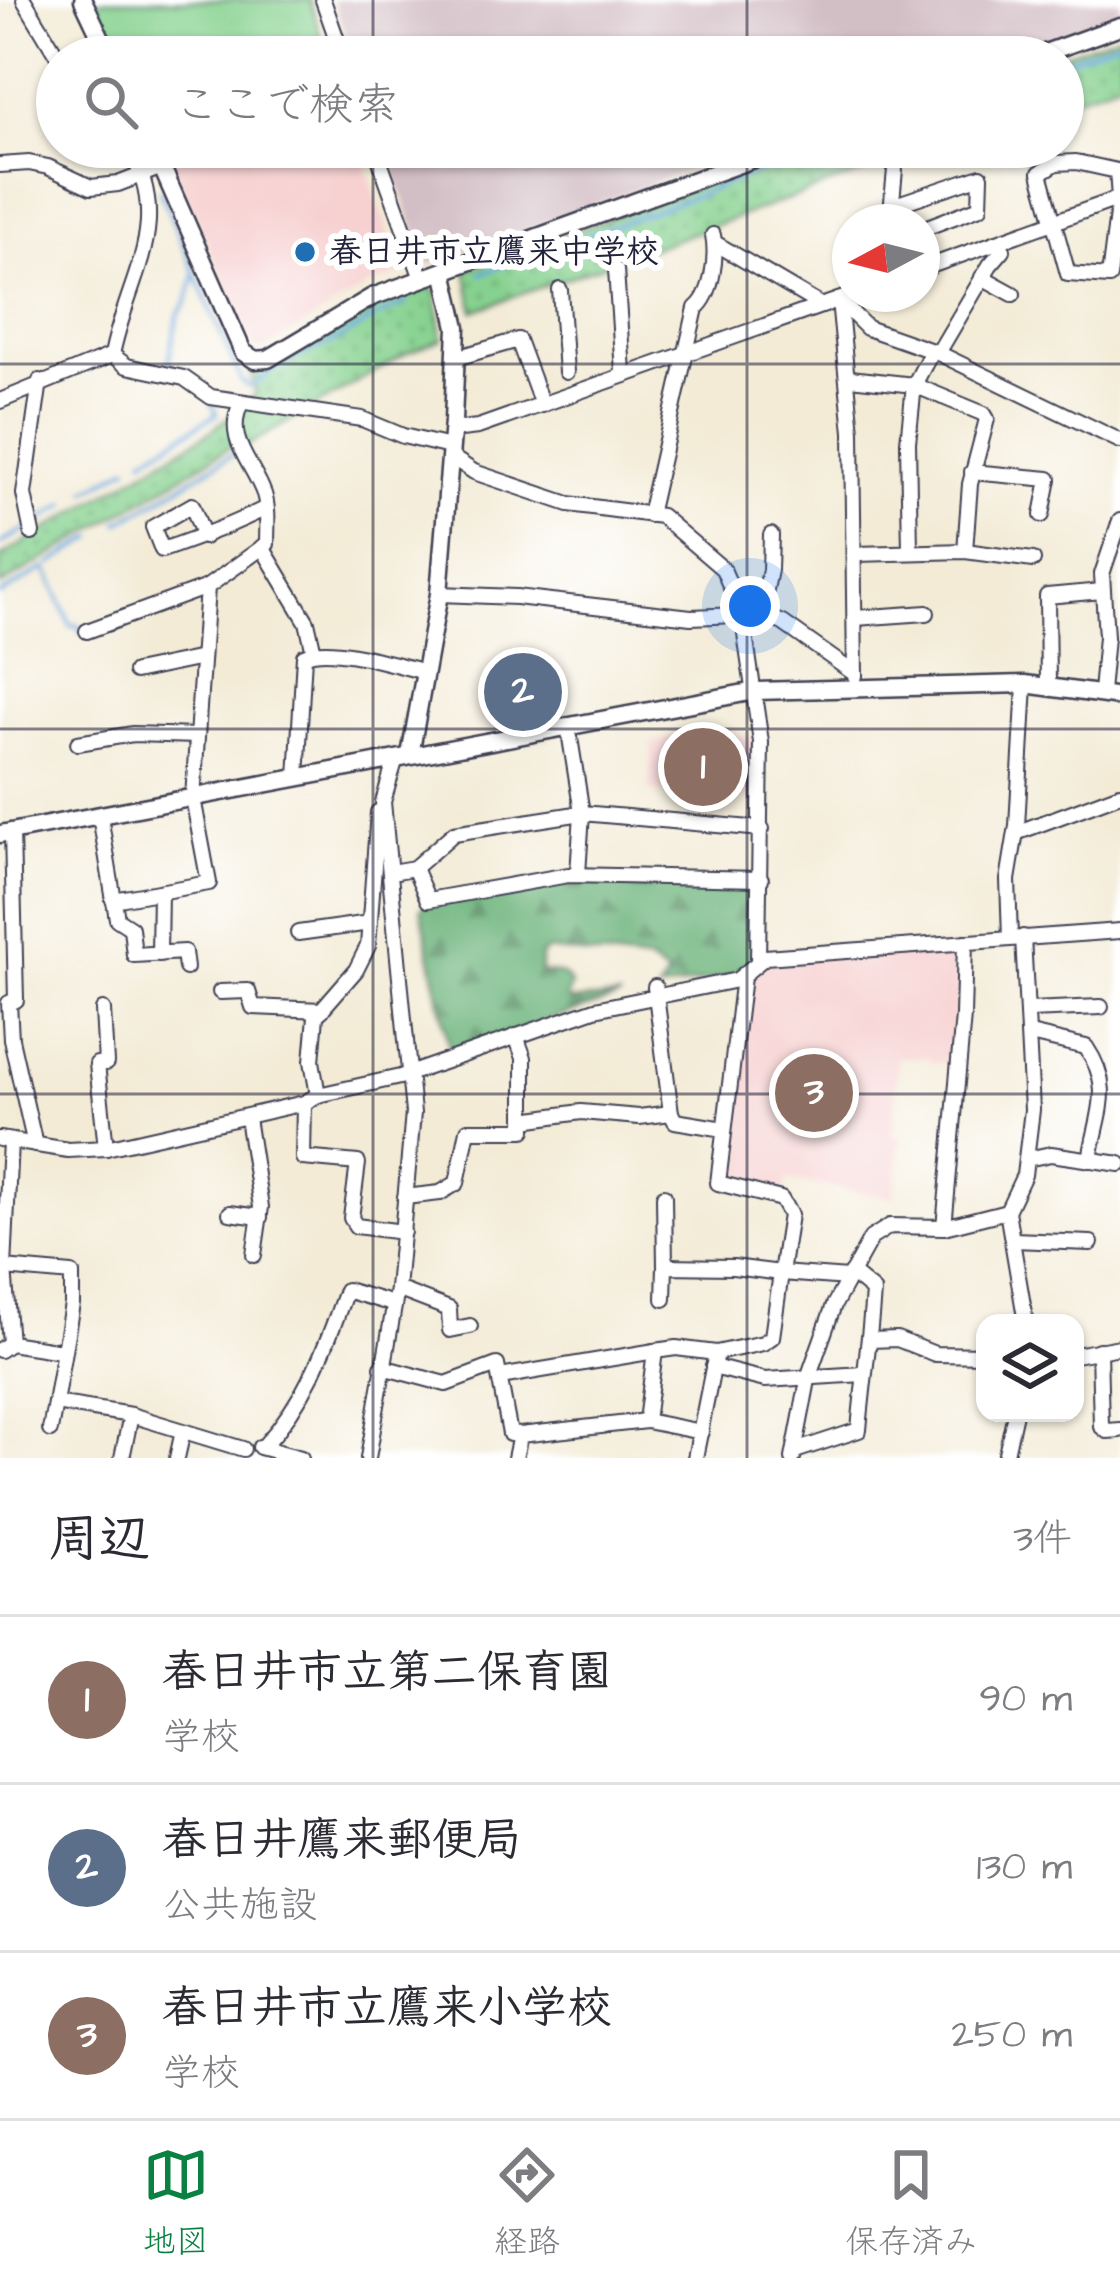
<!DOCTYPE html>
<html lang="ja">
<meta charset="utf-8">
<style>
:root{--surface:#fff;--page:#f2f2f3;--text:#2b2b33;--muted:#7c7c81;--line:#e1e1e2;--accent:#0b8043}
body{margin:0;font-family:"Architects Daughter","Klee One",sans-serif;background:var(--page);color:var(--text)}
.controls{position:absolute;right:36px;bottom:36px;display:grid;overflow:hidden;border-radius:24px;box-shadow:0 3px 9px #0004}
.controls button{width:108px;height:108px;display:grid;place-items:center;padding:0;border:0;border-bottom:3px solid var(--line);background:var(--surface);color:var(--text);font:60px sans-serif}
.compass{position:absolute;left:832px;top:204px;width:108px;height:108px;border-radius:50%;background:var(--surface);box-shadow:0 3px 9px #0004;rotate:263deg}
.you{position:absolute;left:750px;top:606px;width:42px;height:42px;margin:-30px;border:9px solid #fff;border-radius:50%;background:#1a73e8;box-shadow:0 0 0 18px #1a73e833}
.badge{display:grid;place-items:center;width:78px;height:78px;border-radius:50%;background:var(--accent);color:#fff;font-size:39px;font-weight:700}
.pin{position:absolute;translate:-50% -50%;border:6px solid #fff;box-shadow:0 3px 12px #0006}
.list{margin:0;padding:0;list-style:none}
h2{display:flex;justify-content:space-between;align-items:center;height:156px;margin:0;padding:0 48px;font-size:51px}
h2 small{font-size:39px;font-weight:400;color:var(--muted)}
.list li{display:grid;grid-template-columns:78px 1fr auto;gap:36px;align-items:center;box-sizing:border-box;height:168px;padding:0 48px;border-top:3px solid var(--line)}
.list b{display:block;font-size:45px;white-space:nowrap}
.list p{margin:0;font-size:39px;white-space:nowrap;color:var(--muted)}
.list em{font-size:39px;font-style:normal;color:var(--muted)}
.icon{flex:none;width:66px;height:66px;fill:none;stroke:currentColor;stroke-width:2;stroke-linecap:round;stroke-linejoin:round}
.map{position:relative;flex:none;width:1120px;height:1458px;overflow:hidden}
.search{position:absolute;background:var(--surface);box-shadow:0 3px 9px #0004;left:36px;right:36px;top:36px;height:132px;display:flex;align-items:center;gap:30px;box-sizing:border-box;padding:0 42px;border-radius:66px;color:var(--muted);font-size:45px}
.sheet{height:660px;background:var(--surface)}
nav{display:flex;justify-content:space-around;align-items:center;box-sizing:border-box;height:168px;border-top:3px solid var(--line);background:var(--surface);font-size:33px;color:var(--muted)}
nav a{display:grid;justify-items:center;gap:6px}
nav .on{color:var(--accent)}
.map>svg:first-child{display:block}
.built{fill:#f7d0d0}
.industrial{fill:#d2bec5}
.forest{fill:url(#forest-firs);stroke:#476a5a;stroke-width:3}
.park{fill:url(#park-dots);stroke:#547a65;stroke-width:3}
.pitch{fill:#86d18f;stroke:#547a65;stroke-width:3}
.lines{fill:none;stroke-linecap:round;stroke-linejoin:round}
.stream{stroke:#6aa7dc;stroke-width:4.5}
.minor-casing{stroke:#414052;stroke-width:18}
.tertiary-casing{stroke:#414052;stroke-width:21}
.minor{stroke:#fff;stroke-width:14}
.tertiary{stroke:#fff;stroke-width:16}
.grid{fill:none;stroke:#22223b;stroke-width:3;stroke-opacity:0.55}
.poi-dot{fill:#1f6fb2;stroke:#fff;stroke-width:4.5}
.labels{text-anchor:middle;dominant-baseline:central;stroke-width:12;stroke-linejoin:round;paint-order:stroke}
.poi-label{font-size:33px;font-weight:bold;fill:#22223b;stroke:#fff;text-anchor:start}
</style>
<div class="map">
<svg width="1120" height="1458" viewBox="0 0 1120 1458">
<defs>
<pattern id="forest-firs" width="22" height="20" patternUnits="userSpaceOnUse" patternTransform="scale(3)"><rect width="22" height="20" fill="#6cb37a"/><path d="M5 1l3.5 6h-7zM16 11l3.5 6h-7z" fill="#589165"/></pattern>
<pattern id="park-dots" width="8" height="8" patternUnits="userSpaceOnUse" patternTransform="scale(3)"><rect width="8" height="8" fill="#86d18f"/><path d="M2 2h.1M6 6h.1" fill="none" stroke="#73b37c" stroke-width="1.8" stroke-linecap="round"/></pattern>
</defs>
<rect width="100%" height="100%" fill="#fff"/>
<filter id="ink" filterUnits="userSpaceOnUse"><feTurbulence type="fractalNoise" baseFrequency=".00833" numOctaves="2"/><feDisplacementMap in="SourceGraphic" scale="24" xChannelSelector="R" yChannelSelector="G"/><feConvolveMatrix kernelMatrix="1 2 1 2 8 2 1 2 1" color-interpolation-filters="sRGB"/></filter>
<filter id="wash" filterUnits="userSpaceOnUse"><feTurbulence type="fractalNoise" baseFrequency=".004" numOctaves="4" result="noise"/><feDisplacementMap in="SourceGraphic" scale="48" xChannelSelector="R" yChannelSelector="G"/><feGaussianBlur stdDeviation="2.7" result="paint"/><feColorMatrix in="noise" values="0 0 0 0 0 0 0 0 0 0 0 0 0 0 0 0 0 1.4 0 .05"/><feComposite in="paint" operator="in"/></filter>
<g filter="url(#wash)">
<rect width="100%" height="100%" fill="#f3ebd6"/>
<g class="built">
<polygon points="164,147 359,147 403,273 367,287 263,349 254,347"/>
<polygon points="681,735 754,737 756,798 648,791 652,743"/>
<polygon points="959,946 955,1063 932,1062 926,1057 898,1057 892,1137 901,1138 894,1198 788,1180 783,1197 724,1181 746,981 767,962"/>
</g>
<g class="industrial">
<polygon points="333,0 1120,0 1120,14 1002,57 353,57"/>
<polygon points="385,147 753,147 427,265"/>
</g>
<path class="forest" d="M 568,879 L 752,883 L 753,958 L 739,975 L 659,991 L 667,975 L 649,962 L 548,950 L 541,955 L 541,972 C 555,976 563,969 571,985 L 567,998 L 570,1001 L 621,997 L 450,1052 L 421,909 L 425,905 Z"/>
<g class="park">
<polygon points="1120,34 1120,81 1063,101 1063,57 1056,57"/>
<polygon points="807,147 935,147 474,311 466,270"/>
<polygon points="429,287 436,292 442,339 409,352 245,447 232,446 0,586 0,557 211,431 256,394 250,370 270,367 407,290 409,293"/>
</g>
<polygon class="pitch" points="95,0 310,0 327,57 121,57"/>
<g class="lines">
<g class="stream">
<polyline points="1063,61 1120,40"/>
<path d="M 160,191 L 242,382 L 251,387 C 274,368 301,354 328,344 C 355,333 378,313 406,303"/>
<polyline points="481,274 828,147"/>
<polyline points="167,369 178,315 187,302 195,273"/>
<polyline points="144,458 217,414 211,402"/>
<polyline points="87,491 128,467"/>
<polyline points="37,522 66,504"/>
<polyline points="119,523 232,455"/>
<polyline points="0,544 26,529"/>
<polyline points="51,564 94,537"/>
<polyline points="46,568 71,626 77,625 81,631"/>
<polyline points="0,595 45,568"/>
</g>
</g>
</g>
<g filter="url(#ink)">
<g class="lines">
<g class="minor-casing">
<g id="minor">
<polyline points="24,0 58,57"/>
<polyline points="323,0 343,57"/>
<polyline points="375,147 422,279"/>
<polygon points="1076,162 1117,171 1119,198 1109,277 1068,274 1040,173 1056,163"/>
<polyline points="0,165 29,163 48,167 91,187 118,184 162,167"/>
<polyline points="892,206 981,176 980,207 922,229"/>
<polyline points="890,222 895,170"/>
<polyline points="715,243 822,306"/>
<polyline points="922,269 1120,198"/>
<polyline points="616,270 623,372"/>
<polyline points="982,277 1013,294"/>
<polyline points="560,290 566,372"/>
<polyline points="839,300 852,432 855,676"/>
<polyline points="839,300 867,328 938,353 1120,441"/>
<polyline points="932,351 914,385 984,414 987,419 970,484 965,551"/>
<polyline points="938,353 990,265 1003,250 997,242"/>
<path d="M 112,355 C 127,278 175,224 128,147"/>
<polyline points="456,358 518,340 542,405"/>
<polyline points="850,378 914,385 908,442 910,550"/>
<polyline points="0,401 112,355 127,366 184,378 211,397 362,419 403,436 450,447"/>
<polyline points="452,430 478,427 855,294"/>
<polyline points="450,456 474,472 569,504 661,516 723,569 742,614 761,742 758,962"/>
<polyline points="972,472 1049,479 1042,515"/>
<path d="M 649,515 L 696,308 C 713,294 717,256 713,235"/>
<polyline points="32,533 24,494 40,381"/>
<path d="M 204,537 L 192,505 L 153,527 L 162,550 C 198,538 232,525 266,508"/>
<polyline points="262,547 307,622 314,652"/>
<polyline points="856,554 965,551 1033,560"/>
<polyline points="439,594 516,597 691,617 761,614 783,623 855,674"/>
<polyline points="761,614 770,570 771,535"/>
<polyline points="855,618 927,613"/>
<polyline points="87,631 207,587"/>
<polyline points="135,672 202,658"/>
<polyline points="1048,686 1047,596 1102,591"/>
<polyline points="1101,692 1106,637 1102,574 1120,521"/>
<polyline points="568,725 582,813 578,874"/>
<polyline points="78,743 133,734 197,736"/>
<path d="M 297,778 L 304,656 C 329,643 397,665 425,672"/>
<polyline points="100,816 117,919 131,928 134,955 184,952 186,968"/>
<polyline points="12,832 16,1000 9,1003 11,1039 35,1145"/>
<polyline points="1016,833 1120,794"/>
<polyline points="414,868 428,900 568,875 761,879"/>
<polyline points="391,872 414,868 454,833 582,813 762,829"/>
<path d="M 113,900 L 209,883 L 193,798 L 207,587 L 267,544 C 267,528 269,509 264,494 C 252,461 224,440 241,403"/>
<polyline points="298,933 370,923"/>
<polyline points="1023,937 1032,1110 1024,1175 1007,1211 1026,1323"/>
<polyline points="1010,938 1008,880 1017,826 1025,684"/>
<polyline points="159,954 160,892"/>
<polyline points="743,977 718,1183 781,1199 790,1215 781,1273 848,1278"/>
<polyline points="655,987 671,1113 675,1121 724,1129"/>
<polyline points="220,992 248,991 253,1007 322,1010"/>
<polyline points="103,1010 106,1063 97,1064 106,1148"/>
<polyline points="1029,1010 1101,1007"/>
<path d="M 1030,1034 L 1086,1047 C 1115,1090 1097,1113 1090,1160"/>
<polyline points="318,1095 312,1061 316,1016 356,970 368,946 378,812"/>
<polyline points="304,1103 303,1158 358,1163 351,1218 356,1226 403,1232"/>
<polyline points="247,1118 261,1207 254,1255"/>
<polyline points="524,1120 581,1112 639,1117 671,1113"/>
<polyline points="0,1139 68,1150 106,1148 304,1103 318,1095 400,1077 595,1009 737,980 765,957 1120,931"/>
<polyline points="1027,1159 1051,1154 1120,1164"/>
<polyline points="664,1196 665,1266"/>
<polyline points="405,1197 440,1193 457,1183 468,1130 524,1130 524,1058 516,1036"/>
<polyline points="230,1213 260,1217"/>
<polyline points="944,1227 963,1016 965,942"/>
<polyline points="1013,1240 1091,1243"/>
<polyline points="4,1268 72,1274 72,1304 55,1403 131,1415 243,1449"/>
<polyline points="397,1289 449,1309 450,1330 470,1326"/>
<polyline points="664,1299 665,1266 733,1267 781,1273 772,1337 763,1343 716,1353 695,1458"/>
<polyline points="870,1340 897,1339 935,1354 985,1355"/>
<polyline points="10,1343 61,1351"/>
<polyline points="0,1350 10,1343 4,1268 10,1141"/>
<polyline points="1099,1350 1101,1426 1107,1431 1120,1430"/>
<polyline points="1075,1355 1120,1347"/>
<polyline points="382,1367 446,1384 497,1365 510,1434 520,1435"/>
<polyline points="713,1367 765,1380 864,1374"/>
<polyline points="500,1377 655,1351"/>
<polyline points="50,1430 55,1403"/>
<polyline points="701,1432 646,1421 655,1351 676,1348 716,1353"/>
<path d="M 264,1446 C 306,1400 326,1348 346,1290 L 393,1304"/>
<polyline points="260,1447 301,1458"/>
<path d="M 795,1451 L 859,1430 C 863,1383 870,1339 873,1291 L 851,1273"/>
<polyline points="122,1458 131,1415"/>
<polyline points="177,1458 183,1431"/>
<polyline points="368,1458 397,1289 413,1113 383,802 396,758"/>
<polyline points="515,1458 520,1435 646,1421"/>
<polyline points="793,1458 809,1375 834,1305 871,1238 890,1226 944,1227 1007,1211"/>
<polyline points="1005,1458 1015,1413"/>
</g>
</g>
<g class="tertiary-casing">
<g id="tertiary">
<polyline points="83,0 110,57"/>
<polyline points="1034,57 1120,26"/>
<polyline points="153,147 243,352 255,360 268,359 372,297 786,147"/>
<polyline points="410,755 439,594 453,421 457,327 444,271"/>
<polyline points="0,834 755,691 1025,684 1120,697"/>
</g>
</g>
<use href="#minor" class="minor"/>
<use href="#tertiary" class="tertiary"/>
</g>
</g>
<path class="grid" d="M 373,0 L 373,57M 747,0 L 747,57M 373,147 L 373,1458M 747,147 L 747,1458M 0,364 L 1120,364M 0,729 L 1120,729M 0,1094 L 1120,1094"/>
<circle class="poi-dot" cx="305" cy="252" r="12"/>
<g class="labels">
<g class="poi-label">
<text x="329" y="252">春日井市立鷹来中学校</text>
</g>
</g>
</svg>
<div class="controls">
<button><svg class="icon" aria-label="layers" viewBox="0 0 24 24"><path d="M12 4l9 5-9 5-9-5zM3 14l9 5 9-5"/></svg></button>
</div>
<svg class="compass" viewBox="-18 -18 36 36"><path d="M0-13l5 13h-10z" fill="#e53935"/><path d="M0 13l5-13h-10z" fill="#7c7c81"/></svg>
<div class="you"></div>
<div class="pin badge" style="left:703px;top:767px;background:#8d6e63">1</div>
<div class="pin badge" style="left:523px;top:692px;background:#5c6f8a">2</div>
<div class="pin badge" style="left:814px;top:1093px;background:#8d6e63">3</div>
<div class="search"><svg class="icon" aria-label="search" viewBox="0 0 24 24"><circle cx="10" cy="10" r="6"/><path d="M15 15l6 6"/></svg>ここで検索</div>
</div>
<section class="sheet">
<h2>周辺<small>3件</small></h2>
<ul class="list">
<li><span class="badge" style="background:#8d6e63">1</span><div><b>春日井市立第二保育園</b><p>学校</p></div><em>90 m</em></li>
<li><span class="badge" style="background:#5c6f8a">2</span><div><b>春日井鷹来郵便局</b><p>公共施設</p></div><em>130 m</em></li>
<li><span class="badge" style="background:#8d6e63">3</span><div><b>春日井市立鷹来小学校</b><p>学校</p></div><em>250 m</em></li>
</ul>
</section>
<nav>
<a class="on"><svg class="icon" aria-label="map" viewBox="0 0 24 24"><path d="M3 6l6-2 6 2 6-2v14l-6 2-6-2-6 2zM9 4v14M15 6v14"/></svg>地図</a>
<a><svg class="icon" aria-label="directions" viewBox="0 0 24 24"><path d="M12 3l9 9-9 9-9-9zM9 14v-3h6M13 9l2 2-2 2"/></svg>経路</a>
<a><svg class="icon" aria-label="saved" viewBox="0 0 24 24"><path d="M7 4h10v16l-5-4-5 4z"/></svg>保存済み</a>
</nav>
